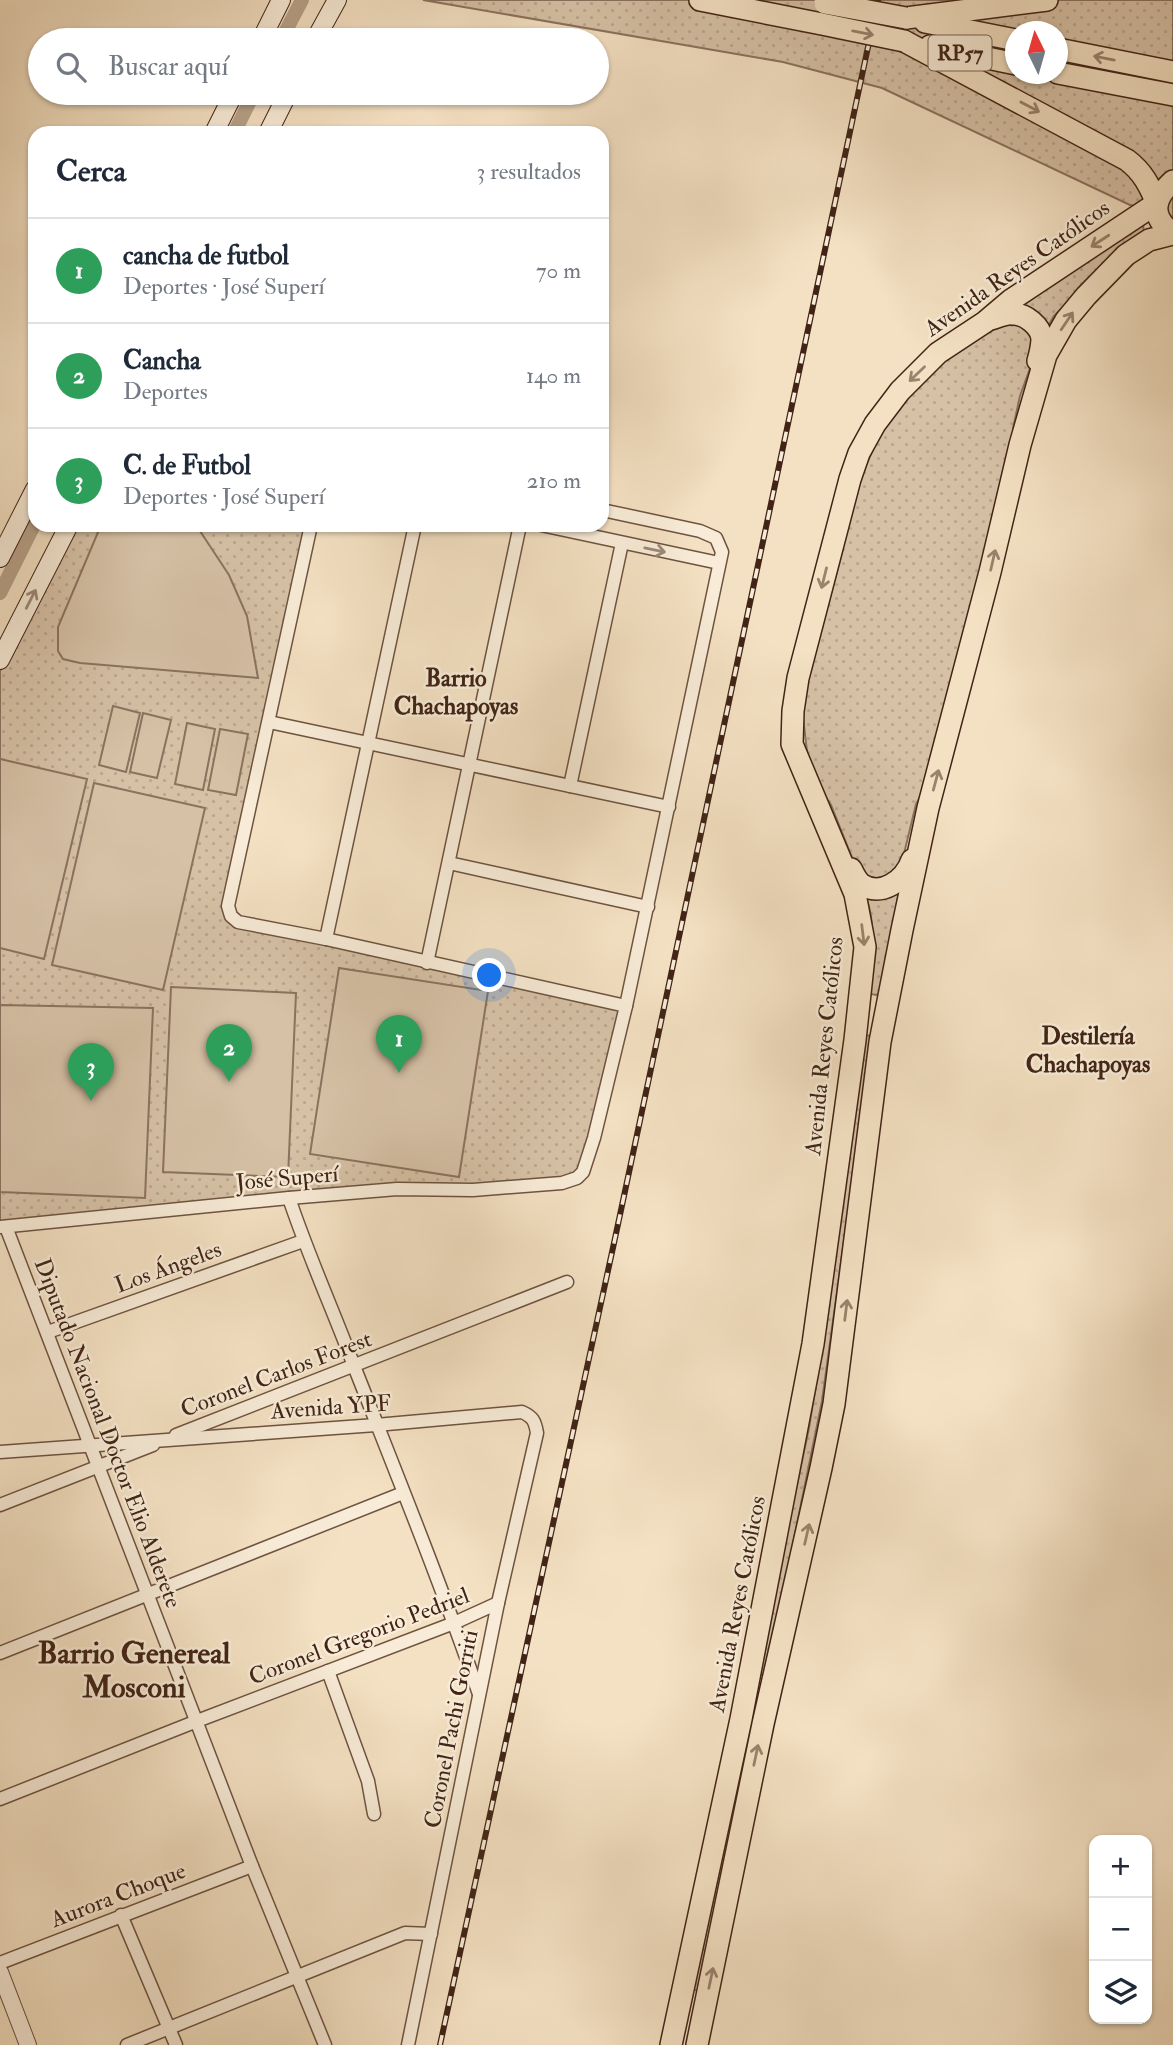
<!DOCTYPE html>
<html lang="es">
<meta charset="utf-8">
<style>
:root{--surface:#fff;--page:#f6f6f7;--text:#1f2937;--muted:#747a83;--line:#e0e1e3;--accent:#1a73e8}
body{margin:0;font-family:"IM FELL Double Pica",serif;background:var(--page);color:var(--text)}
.controls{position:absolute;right:21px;bottom:21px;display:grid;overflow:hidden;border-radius:14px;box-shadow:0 2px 5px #0004}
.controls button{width:63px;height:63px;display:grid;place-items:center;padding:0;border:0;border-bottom:2px solid var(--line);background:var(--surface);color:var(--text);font:35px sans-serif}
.compass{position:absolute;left:1005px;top:21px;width:63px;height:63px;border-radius:50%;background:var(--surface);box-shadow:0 2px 5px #0004;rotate:355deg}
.you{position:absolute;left:490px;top:976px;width:24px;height:24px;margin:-18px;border:5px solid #fff;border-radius:50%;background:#1a73e8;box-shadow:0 0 0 10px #1a73e833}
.badge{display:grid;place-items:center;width:46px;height:46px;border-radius:50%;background:var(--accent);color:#fff;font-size:23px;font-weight:700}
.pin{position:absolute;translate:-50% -58px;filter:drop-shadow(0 2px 4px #0008)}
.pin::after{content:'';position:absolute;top:37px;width:24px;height:21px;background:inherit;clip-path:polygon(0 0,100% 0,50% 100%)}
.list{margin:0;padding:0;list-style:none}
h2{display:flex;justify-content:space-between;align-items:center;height:91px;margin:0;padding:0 28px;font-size:30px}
h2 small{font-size:23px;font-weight:400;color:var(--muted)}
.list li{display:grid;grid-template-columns:46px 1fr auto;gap:21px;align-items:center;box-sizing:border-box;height:105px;padding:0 28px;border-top:2px solid var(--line)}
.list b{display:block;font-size:26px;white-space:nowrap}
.list p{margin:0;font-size:23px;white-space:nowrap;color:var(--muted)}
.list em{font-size:23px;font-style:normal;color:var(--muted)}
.icon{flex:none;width:38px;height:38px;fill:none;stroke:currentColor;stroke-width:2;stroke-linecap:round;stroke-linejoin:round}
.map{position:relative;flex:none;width:1173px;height:2045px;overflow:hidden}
.search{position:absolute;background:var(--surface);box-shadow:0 2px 5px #0004;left:28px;top:28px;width:581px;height:77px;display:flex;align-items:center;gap:18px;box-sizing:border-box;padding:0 24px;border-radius:38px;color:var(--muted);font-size:26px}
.panel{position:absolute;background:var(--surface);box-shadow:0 2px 5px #0004;left:28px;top:126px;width:581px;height:406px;border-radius:21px}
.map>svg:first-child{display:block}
.grass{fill:url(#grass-dots);stroke:#8c725e;stroke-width:2;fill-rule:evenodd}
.pitch{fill:#d6c1a6;stroke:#8c725e;stroke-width:2}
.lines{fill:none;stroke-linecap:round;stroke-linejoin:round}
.canal{stroke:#b7a188;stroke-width:14}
.minor-casing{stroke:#6e5341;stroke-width:15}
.tertiary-casing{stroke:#6e5341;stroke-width:18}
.secondary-casing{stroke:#412416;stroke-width:20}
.primary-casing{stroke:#412416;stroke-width:24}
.trunk-casing{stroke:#412416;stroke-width:24}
.minor{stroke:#f8ecd8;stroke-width:12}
.tertiary{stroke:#f8ecd8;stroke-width:16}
.secondary{stroke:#f8ecd8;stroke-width:18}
.primary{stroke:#f4e1c3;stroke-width:21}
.trunk{stroke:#f4e1c3;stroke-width:21}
.rail-casing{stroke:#412416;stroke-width:6}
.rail{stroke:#f8ecd8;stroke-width:3.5;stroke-dasharray:10;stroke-linecap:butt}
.trunk-bridge-casing{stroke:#412416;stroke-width:24;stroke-linecap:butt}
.trunk-bridge{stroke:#f4e1c3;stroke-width:21}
.oneway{stroke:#9a826c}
.oneway2{stroke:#9c8877}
.labels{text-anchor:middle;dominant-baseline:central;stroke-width:5;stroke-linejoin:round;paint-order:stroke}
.shield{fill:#f8ecd8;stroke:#786050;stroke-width:2}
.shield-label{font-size:21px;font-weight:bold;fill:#412416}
.street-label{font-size:23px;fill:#412416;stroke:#f8ecd8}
.neighbourhood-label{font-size:24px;font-weight:bold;fill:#412416;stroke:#f8ecd8}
.district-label{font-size:30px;font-weight:bold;fill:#412416;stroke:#f8ecd8}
</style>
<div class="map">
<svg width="1173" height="2045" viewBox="0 0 1173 2045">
<defs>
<pattern id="grass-dots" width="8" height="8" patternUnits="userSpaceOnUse" patternTransform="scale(1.75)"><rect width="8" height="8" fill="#d6c1a6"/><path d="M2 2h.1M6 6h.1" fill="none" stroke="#b9a68e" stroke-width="1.8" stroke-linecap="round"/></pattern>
</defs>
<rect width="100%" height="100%" fill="#f4e1c3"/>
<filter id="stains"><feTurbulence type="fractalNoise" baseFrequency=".00286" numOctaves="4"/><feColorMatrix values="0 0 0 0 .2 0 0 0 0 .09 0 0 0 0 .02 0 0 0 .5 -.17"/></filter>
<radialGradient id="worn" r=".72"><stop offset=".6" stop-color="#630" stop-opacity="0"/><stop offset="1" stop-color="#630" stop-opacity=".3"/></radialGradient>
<g class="grass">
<path d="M 423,0 L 1173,0 L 1173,221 L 1169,214 L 1130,205 L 882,88 L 783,62 ZM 1016,32 L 1058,32 L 1058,74 L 1016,74 Z"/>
<polygon points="1143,225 1144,232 1054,316 1047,328 1015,307"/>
<polygon points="1002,320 1031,328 1037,349 1020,396 1013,428 1013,441 925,788 916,804 902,862 886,883 859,875 831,805 822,792 808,760 803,717 804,695 840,560 858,484 880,433 929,368"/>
<polygon points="72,525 311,525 229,911 238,922 626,1006 577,1178 0,1229 0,671"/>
<path d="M 899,892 L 880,993 L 876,995 L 871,994 L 870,989 C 871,960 877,925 866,897 Z"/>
<polygon points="864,1035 872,1036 822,1401 766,1676 757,1673 809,1428 828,1310"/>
<polygon points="749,1715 757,1717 699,1991 691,1989"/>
</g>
<g class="pitch">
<polygon points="101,525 196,525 229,575 247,616 258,678 80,663 63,659 58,651 58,627"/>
<polygon points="113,706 140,713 126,772 99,765"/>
<polygon points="143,713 171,720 157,778 130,772"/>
<polygon points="187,723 215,729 203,790 175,784"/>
<polygon points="220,729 248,734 236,795 208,790"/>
<polygon points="0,759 87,779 44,959 0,948"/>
<polygon points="94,783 205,808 163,990 52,965"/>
<polygon points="339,968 488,991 459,1177 310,1154"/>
<polygon points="171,987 296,993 288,1177 163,1172"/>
<polygon points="0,1005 153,1008 145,1198 0,1192"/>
</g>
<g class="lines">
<g class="canal">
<polyline points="281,40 302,0"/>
<polyline points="234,133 254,93"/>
<polyline points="0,593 35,523"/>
</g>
<g class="minor-casing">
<g id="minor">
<polyline points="311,525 228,906 231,916 238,922 326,939 626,1006"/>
<polyline points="541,525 719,563"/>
<polyline points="269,722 669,807"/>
<polyline points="570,786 622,543"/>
<polyline points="449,863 648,907"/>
<polyline points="326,939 415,525"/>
<polyline points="427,963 520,525"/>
<path d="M 289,1198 C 308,1255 333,1310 354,1366 C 397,1475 441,1584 479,1694"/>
<polyline points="0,1227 289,1198 397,1189 473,1190 562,1183 577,1178 583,1172 594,1138 626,1006 722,552 716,538 700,531 602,510"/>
<polyline points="6,1227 252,1866 325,2045"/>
<polyline points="48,1332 303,1241"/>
<polyline points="176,1435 567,1282"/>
<path d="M 0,1452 L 376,1425 L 522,1412 C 533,1417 535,1421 537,1433 L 498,1603 L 408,2045"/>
<polyline points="0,1505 153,1445"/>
<polyline points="0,1653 403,1493"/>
<polyline points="328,1671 368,1781 374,1814"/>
<polyline points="0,1799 197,1721 454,1623 498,1603"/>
<polyline points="121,1915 176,2045"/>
<polyline points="0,1963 252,1866"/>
<polyline points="127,2045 405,1933 431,1934"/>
</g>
</g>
<g class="tertiary-casing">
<polyline id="tertiary" points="0,1972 28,2045"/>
</g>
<g class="secondary-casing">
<g id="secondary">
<polyline points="261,40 281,0"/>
<polyline points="315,40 337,0"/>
<polyline points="214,133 234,93"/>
<polyline points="268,133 288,93"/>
<polyline points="0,558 35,489"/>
<polyline points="0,660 69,525"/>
</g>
</g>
<g class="primary-casing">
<g id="primary">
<path d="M 1173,181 C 1153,199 1150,216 1173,234"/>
<path d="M 991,319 C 998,317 1006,313 1013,314 C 1026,314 1040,326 1042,338 C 1042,345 1040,354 1038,361"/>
<path d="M 851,869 C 854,874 856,880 861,884 C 881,898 905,880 912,860"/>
<polyline points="671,2045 741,1719 813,1344 855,1040 865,947 855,894 792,744 793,711 798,678 850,479 859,453 875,424 900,391 938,353 985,322 1011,300 1157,203"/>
<polyline points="697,2045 763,1724 821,1468 834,1404 880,1042 902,930 928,808 990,572 1020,445 1046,355 1066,320 1086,296 1126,255 1149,240 1173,234"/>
</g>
</g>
<g class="trunk-casing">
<g id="trunk">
<polyline points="700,0 822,24"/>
<polyline points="906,18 1047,0"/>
<polyline points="925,22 1016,40"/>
<path d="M 904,41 L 1127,160 C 1143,172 1149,185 1157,203"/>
<polyline points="930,46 1016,64"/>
<polyline points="1058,49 1173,72"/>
<polyline points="1058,73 1173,95"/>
</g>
</g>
<use href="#minor" class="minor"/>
<use href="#tertiary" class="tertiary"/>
<use href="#secondary" class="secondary"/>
<use href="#primary" class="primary"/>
<use href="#trunk" class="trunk"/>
<g class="rail-casing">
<polyline id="rail" points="440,2045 614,1243 878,0"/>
</g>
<use href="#rail" class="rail"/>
<g class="trunk-bridge-casing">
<g id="trunk-bridge">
<polyline points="825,3 906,18"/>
<polyline points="822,24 904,41"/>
</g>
</g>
<use href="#trunk-bridge" class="trunk-bridge"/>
</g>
<defs><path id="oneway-shaft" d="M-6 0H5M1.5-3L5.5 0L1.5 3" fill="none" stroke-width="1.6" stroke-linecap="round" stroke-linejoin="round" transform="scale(1.75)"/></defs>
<g class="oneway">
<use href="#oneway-shaft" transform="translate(863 33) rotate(11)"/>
<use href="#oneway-shaft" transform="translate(1104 58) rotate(-169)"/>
<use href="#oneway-shaft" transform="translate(1030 107) rotate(28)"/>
<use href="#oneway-shaft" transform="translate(1100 241) rotate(147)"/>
<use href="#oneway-shaft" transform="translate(1067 321) rotate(-56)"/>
<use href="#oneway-shaft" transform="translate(917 374) rotate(136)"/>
<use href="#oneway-shaft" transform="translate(993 560) rotate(-77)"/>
<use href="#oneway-shaft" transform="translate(824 578) rotate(104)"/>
<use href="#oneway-shaft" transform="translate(936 780) rotate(-75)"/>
<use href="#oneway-shaft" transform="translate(863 935) rotate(83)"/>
<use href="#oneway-shaft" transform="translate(846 1310) rotate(-83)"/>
<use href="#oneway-shaft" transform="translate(807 1534) rotate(-77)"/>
<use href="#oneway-shaft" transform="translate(756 1755) rotate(-78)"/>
<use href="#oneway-shaft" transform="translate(711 1978) rotate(-78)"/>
</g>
<g class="oneway2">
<use href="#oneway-shaft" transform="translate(655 550) rotate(12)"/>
<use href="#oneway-shaft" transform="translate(31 599) rotate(-63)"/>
</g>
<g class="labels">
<rect class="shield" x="928.5" y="35.5" width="63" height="35" rx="5"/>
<g class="shield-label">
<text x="960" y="53">RP57</text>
</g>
<g class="street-label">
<text transform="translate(1017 268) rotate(-35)">Avenida Reyes Católicos</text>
<text transform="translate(824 1046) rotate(-84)">Avenida Reyes Católicos</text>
<text transform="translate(287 1178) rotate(-5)">José Superí</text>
<text transform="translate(168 1267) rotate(-20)">Los Ángeles</text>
<text transform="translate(276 1374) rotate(-21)">Coronel Carlos Forest</text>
<text transform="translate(331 1407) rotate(-4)">Avenida YPF</text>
<text transform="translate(108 1433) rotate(69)">Diputado Nacional Doctor Elio Alderete</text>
<text transform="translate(737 1604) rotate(-79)">Avenida Reyes Católicos</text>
<text transform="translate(359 1636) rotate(-21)">Coronel Gregorio Pedriel</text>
<text transform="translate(451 1729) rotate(-79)">Coronel Pachi Gorriti</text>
<text transform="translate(118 1895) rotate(-21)">Aurora Choque</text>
</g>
<g class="neighbourhood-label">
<text x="456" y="678">Barrio<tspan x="456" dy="28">Chachapoyas</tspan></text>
<text x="1088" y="1036">Destilería<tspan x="1088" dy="28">Chachapoyas</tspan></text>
</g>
<g class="district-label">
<text x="134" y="1653">Barrio Genereal<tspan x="134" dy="34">Mosconi</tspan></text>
</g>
</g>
<rect width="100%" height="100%" filter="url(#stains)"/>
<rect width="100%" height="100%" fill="url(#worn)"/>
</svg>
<div class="controls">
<button>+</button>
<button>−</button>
<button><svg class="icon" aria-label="layers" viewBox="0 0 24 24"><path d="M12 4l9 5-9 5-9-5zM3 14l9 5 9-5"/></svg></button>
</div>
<svg class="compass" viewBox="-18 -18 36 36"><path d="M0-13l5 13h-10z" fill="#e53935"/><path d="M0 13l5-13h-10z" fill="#747a83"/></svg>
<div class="you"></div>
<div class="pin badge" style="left:399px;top:1073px;background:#2e9e5b">1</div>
<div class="pin badge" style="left:229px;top:1082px;background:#2e9e5b">2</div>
<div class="pin badge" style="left:91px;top:1101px;background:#2e9e5b">3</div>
<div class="search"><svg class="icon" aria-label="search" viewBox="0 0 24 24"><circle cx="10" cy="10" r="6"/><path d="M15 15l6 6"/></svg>Buscar aquí</div>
<section class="panel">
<h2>Cerca<small>3 resultados</small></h2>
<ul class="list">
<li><span class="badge" style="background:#2e9e5b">1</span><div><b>cancha de futbol</b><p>Deportes · José Superí</p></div><em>70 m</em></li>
<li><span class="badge" style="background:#2e9e5b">2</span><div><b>Cancha</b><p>Deportes</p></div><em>140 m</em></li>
<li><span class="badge" style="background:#2e9e5b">3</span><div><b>C. de Futbol</b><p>Deportes · José Superí</p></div><em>210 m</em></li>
</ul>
</section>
</div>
